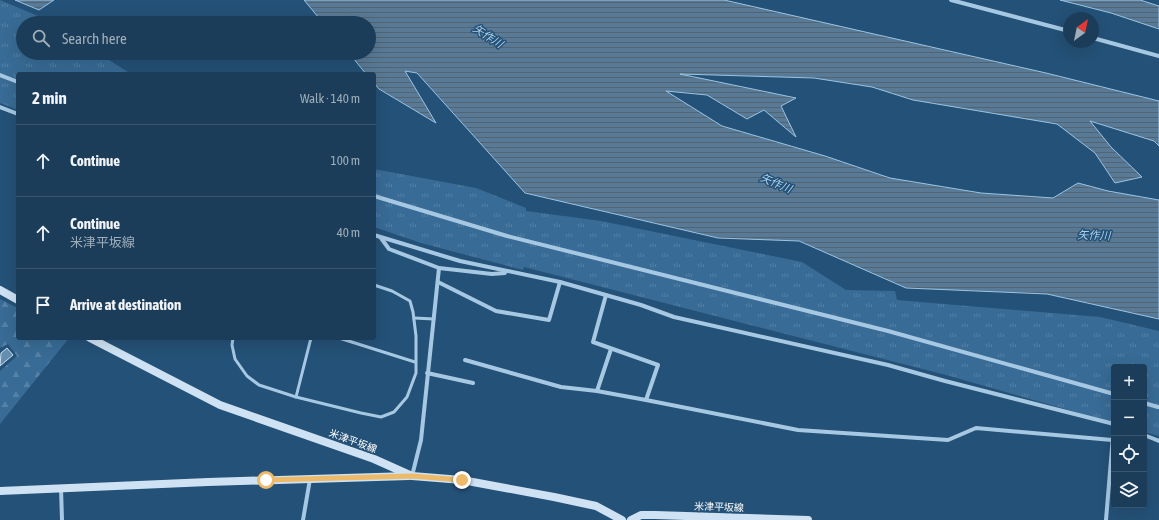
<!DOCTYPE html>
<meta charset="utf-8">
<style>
:root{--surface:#1b3d59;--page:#284862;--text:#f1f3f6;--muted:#a0aeba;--line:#39566f}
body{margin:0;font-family:"Asap Condensed","Noto Sans JP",sans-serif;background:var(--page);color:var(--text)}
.controls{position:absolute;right:12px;bottom:12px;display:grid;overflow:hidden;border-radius:4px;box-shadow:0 4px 16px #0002}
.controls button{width:36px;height:36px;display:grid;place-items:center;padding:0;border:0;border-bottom:1px solid var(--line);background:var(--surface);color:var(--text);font:20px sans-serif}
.compass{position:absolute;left:1063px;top:12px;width:36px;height:36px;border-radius:50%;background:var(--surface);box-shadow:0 4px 16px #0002;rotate:33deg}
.stop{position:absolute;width:12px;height:12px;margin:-9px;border:3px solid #edba6a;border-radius:50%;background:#fff}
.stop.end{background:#edba6a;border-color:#fff;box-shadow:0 1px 4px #0008}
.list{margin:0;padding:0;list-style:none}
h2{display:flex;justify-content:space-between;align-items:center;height:52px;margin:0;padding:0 16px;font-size:17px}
h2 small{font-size:13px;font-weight:400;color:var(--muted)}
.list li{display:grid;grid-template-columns:26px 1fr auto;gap:12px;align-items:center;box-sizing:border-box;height:72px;padding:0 16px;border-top:1px solid var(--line)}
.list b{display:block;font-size:15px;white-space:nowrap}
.list p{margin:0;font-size:13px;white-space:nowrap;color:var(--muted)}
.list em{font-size:13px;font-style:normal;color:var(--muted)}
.icon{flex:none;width:22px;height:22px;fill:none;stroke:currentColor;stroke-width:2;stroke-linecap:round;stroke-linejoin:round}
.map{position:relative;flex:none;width:1159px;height:520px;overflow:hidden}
.search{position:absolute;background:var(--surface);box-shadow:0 4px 16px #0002;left:16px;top:16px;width:360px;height:44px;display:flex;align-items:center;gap:10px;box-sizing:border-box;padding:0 14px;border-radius:22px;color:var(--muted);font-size:15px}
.panel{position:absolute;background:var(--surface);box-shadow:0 4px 16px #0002;left:16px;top:72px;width:360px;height:268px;border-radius:4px}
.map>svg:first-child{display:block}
.grass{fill:url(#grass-tufts)}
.forest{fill:url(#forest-firs)}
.water{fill:url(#water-rules);stroke:#9ac4e4}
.building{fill:#658dae;stroke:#c8e0f3}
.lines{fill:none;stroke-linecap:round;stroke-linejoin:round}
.lane{stroke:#a6c8e3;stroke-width:3}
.street{stroke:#a6c8e3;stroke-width:4}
.secondary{stroke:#cee2f3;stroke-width:8}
.route{stroke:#edba6a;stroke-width:5}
.labels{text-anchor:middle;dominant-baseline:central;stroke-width:3;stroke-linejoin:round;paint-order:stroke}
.street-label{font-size:10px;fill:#fff;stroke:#245177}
.water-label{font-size:11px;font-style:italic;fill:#b0d1eb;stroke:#245177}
</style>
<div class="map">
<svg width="1159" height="520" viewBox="0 0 1159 520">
<defs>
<pattern id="grass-tufts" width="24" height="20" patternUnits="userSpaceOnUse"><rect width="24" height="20" fill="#386b95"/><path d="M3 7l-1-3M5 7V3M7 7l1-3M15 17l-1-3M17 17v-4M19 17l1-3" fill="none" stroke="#5681a5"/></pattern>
<pattern id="forest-firs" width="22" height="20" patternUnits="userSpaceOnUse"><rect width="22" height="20" fill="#386b95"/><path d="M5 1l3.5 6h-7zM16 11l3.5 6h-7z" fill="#5681a5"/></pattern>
<pattern id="water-rules" width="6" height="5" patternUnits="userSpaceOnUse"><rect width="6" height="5" fill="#597a96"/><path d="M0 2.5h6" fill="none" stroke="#526371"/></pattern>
</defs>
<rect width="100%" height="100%" fill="#245177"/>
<g class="grass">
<polygon points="0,0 38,16 50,23 23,23 23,53 98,53 131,74 18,74 18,110 0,103"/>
<polygon points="374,169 476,188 526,208 526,211 601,221 802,262 846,290 895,291 897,300 1100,317 1159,331 1159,436 1144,432 1144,367 1114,367 1114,423 946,375 524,267 523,270 421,243 374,227"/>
</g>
<polygon class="forest" points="0,299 18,308 18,338 69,338 0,424 0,371 17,356 8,344 0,348"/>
<g class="water">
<polygon points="15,0 54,0 39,10"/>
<polygon points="304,0 724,0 1046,73 1159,101 1159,146 1154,141 1090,121 1111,147 1142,177 1115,183 1095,153 1057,124 913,100 872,87 814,78 680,74 796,98 781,106 796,137 764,110 747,119 707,95 666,91 722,126 825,156 890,178 981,193 1053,198 1078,183 1108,191 1159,200 1159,319 1047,294 906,288 799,241 718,238 525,193 417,73 405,71 436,123 379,89 374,83 374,74 366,74 349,53 369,53 369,23 323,23"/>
<polygon points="1060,0 1140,0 1159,6 1159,29 1111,13"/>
</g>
<polygon class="building" points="7,348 13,355 0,366 1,353"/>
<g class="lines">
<g class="lane">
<polyline points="414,318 434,319"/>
<polyline points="233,338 232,345 235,359 247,376 259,385 296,397 361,413 381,417 394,412 407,397 416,373 416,336 413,312 410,301 392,291 374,285"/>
<polyline points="339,338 415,362"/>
<polyline points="296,397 311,338"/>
</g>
<g class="street">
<polyline points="951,0 1069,31"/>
<polyline points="1093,38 1159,56"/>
<polyline points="0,75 18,82"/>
<polyline points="0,107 18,114"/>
<polyline points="374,196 507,236 888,331 1114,394"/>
<polyline points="374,235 460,261 560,282 641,305 674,317 888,365 945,381 1114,424"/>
<polyline points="381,238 389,249 439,268 492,274 505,273"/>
<polyline points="438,282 496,311 549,320 560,282"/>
<polyline points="606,295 593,342 658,365 646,400 798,430 948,440 976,428 1112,440"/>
<polyline points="611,349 597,391 646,400"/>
<polyline points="465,360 561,387 597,391"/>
<polyline points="427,373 473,383"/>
<polyline points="1144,403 1158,407"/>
<polyline points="1144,435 1159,441"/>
<polyline points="412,476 421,440 439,268"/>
<polyline points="61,488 62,520"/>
<polyline points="303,520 310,479"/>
<polyline points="1106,520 1114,424"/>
</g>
<g class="secondary">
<polyline points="0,290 18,300"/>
<polyline points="90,338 220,405 374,459 412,476 462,480 554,497 596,506 622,520"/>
<polyline points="0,491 208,482 409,476"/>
<polyline points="631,520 641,515 655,515 808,520"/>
</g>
</g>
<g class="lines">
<polyline class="route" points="266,480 412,476 462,480"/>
</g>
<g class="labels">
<g class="street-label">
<text transform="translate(353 441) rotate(20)">米津平坂線</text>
<text transform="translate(719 507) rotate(2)">米津平坂線</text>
</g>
<g class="water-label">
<text transform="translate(488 36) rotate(33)">矢作川</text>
<text transform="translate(776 183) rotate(23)">矢作川</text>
<text transform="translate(1094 235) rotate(2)">矢作川</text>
</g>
</g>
</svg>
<div class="controls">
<button>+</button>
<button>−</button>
<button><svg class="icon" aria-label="locate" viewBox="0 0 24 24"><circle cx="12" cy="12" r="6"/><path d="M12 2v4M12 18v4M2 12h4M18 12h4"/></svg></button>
<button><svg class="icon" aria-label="layers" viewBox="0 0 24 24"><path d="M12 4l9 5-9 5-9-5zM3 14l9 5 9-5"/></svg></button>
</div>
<svg class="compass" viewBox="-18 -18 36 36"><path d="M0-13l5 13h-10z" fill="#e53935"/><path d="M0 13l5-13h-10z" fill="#a0aeba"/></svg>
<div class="stop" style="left:266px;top:480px"></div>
<div class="stop end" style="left:462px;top:480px"></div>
<div class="search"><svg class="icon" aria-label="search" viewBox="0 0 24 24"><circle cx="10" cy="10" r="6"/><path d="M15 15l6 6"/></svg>Search here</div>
<section class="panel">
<h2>2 min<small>Walk · 140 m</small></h2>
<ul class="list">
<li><svg class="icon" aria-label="ahead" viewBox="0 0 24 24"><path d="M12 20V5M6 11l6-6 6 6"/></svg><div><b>Continue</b></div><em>100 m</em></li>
<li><svg class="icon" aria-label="ahead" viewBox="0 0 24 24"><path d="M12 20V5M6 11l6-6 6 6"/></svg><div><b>Continue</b><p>米津平坂線</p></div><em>40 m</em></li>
<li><svg class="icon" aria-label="arrive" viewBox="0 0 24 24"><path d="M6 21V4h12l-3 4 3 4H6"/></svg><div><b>Arrive at destination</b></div></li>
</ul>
</section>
</div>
